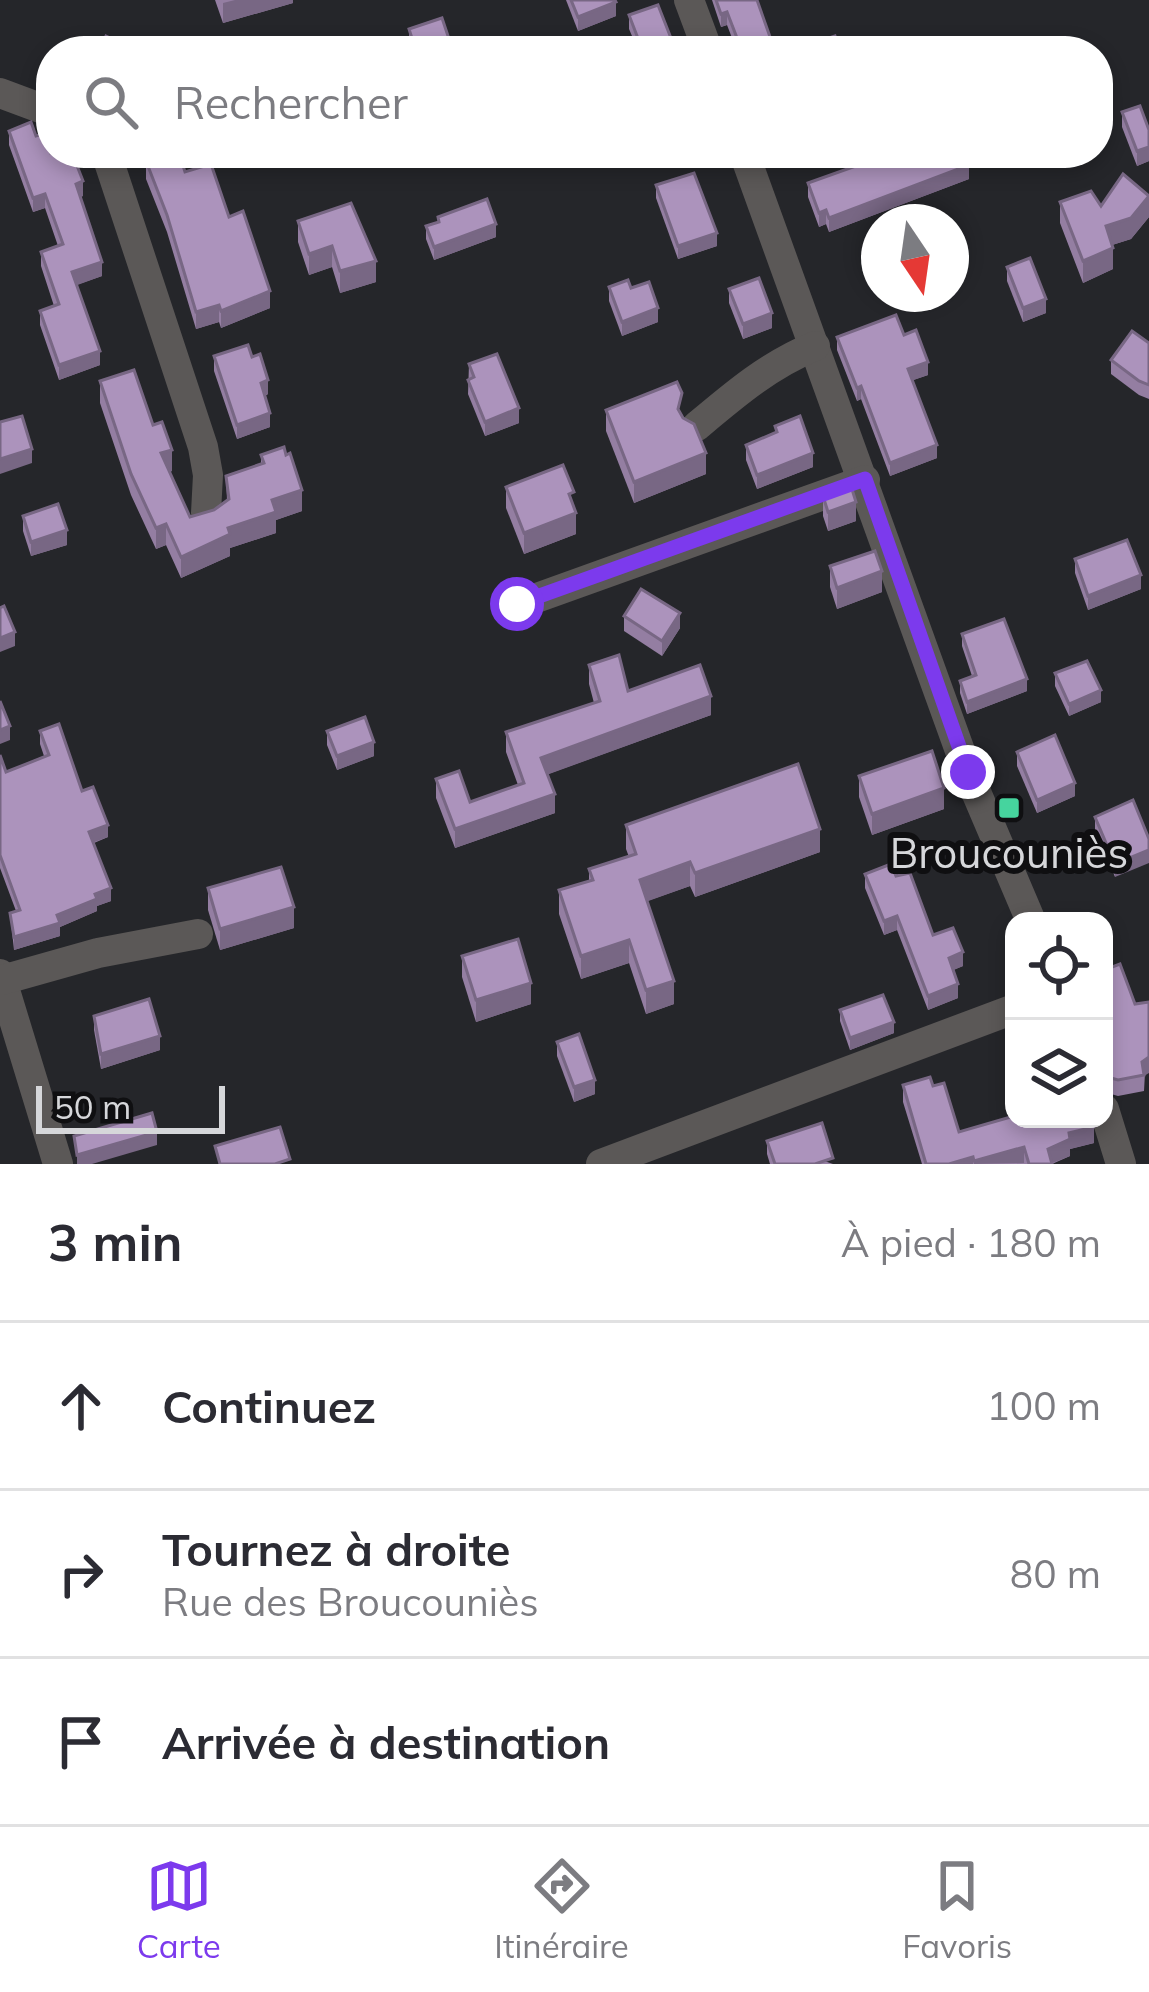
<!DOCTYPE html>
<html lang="fr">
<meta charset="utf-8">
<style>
:root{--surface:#fff;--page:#f7f7f7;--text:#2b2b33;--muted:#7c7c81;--line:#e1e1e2;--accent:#7c3aed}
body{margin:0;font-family:Mulish,sans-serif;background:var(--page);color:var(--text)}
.controls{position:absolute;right:36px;bottom:36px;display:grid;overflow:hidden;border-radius:24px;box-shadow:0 6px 18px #0003}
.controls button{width:108px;height:108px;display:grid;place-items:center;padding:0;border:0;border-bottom:3px solid var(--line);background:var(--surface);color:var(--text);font:60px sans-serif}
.compass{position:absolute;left:861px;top:204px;width:108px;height:108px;border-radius:50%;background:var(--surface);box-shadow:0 6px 18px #0003;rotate:167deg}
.scale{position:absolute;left:36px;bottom:30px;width:189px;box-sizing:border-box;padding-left:12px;border:6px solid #d6d7da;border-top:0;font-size:33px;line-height:42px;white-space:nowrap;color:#d6d7da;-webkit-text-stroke:9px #0f0f11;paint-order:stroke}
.stop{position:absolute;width:36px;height:36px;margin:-27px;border:9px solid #7c3aed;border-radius:50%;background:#fff}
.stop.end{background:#7c3aed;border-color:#fff;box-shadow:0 3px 12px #0008}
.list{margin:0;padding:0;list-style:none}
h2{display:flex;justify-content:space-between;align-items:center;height:156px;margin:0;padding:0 48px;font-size:51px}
h2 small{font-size:39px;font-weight:400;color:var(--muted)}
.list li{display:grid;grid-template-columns:78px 1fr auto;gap:36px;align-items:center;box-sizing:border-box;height:168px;padding:0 48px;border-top:3px solid var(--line)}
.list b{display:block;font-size:45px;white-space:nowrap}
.list p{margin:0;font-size:39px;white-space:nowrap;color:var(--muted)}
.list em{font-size:39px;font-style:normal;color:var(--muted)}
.icon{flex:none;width:66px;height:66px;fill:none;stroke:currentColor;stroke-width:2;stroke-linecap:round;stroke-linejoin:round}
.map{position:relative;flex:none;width:1149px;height:1164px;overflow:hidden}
.search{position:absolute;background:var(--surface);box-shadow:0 6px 18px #0003;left:36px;right:36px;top:36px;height:132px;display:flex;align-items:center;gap:30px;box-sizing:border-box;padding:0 42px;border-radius:48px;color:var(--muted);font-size:45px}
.sheet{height:660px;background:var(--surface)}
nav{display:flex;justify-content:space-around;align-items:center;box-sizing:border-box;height:168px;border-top:3px solid var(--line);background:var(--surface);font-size:33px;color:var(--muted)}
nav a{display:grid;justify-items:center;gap:6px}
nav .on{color:var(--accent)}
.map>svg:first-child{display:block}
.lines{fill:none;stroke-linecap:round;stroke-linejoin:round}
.minor{stroke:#5b5857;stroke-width:30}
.wall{fill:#947ea2}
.shaded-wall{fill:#786784}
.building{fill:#ac93bc;stroke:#786784;stroke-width:3}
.route{stroke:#7c3aed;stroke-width:15}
.poi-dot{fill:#46d49e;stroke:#0f0f11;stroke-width:4.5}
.labels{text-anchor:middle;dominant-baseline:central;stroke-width:12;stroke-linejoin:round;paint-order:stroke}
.poi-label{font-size:42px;fill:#d6d7da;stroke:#0f0f11}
</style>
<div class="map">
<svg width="1149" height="1164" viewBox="0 0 1149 1164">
<rect width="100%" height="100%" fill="#25262a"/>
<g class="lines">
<g class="minor">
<polyline points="689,0 708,51"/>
<polyline points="0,93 51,112"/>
<polyline points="106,153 203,447 208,475 206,513"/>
<polyline points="744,153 968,773 1031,921"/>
<path d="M 697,426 C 735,394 769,365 815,346"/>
<polyline points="517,605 865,480"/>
<polyline points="0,974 58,1164"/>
<polyline points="2,980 98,953 198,934"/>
<polyline points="1104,1109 1121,1164"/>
<polyline points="601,1164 1014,1009"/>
</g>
</g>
<g class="wall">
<polygon points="215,0 293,0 293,3 223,23"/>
<polygon points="566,0 615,0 616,16 578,31"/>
<polygon points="712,0 757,0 775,51 737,51 727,25 721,27"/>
<polygon points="629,15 676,51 638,50 629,29"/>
<polygon points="409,29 453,51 411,51 409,44"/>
<polygon points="1122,112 1149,130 1149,161 1137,166 1122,127"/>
<polygon points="9,131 36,136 46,141 83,196 80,197 102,276 76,285 100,365 59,380 40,325 40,311 54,306 41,266 41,252 58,246 45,208 33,212 9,145"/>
<polygon points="146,161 229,217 270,308 221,328 219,322 196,329 167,232 146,179"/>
<polygon points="969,179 829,232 826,224 819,227 808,197 808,183"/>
<polygon points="656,185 717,246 678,259 656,198"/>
<polygon points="1060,202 1101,206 1149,217 1131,239 1112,245 1113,269 1083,283 1060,223"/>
<polygon points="438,217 496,237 434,260 426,239 426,226 438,222"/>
<polygon points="298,221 376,282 340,293 332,267 309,275 298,242"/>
<polygon points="1007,267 1046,313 1023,322 1007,281"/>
<polygon points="609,287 631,288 658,322 622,336 609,301"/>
<polygon points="729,289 772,328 743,339 729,303"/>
<polygon points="904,335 928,375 913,380 937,458 890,476 861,399 857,401 837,350 837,337"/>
<polygon points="1149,343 1149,399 1139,395 1111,374 1111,360"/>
<polygon points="214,356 268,394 265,396 270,427 237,439 214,371"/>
<polygon points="469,364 519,423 485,436 468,394"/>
<polygon points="100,381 153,425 172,471 169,472 190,517 214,510 227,500 226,476 261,464 261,455 302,511 276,520 276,533 230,548 230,556 181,578 166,545 156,549 131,495 100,403"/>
<polygon points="606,410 682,416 706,474 634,503 606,431"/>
<polygon points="775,426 813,467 757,489 746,460 746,445 775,433"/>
<polygon points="506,487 574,506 576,534 524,554 506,508"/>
<polygon points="823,496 856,521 828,531 823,516"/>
<polygon points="23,516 67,545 31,556 23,531"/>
<polygon points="1075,559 1141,589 1088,610 1075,573"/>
<polygon points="830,566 882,592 837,609 830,587"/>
<polygon points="624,616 680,628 662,656 624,631"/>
<polygon points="962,634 1027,691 967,714 960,693 960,681 972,676 962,646"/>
<polygon points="589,665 628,691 711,715 548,774 555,813 455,848 436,798 436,779 470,802 518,785 506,752 506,732 594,703 589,684"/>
<polygon points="1055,673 1101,702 1069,716 1055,686"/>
<polygon points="40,731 82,791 108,837 94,843 111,901 97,906 97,911 60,927 60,936 14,950 10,913 16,911 0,868 0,755 6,772 44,756 40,744"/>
<polygon points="327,731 374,756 337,770 327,745"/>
<polygon points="1017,752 1075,796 1037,813 1017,766"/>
<polygon points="859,776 944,809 872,835 859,797"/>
<polygon points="1133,800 1115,877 1095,830 1095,817"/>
<polygon points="626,825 820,852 695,897 690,886 647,901 674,1004 646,1014 629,963 581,979 559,914 559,890 589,881 589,869 629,857 626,849"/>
<polygon points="865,874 896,876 933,935 963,966 953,970 958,998 928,1010 897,930 884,935 865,888"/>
<polygon points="208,888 294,928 220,950 208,910"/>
<polygon points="462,956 531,1004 476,1022 462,977"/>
<polygon points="1104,970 1135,1004 1149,1002 1144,1091 1118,1096 1104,1092 1104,1033 1106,1033 1104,1027"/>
<polygon points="840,1010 894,1033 850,1050 840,1021"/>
<polygon points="94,1016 160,1050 101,1069 94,1030"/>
<polygon points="557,1042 595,1094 574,1102 557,1056"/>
<polygon points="903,1085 933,1086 959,1132 1094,1143 1070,1149 1070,1156 1052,1164 922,1164 903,1102"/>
<polygon points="767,1141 833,1164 770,1164 767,1154"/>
</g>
<g class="shaded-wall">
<polygon points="235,0 293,0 293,3 223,23 223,3"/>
<polygon points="616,2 616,16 578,31 578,17"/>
<polygon points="727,12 727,25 721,27 721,14"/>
<polygon points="1149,147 1149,161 1137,166 1137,151"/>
<polygon points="969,165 969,179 829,232 829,218"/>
<polygon points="83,181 83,196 76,198 76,184"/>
<polygon points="45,194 45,208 33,212 33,198"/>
<polygon points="1149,196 1149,217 1131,239 1106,247 1106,226"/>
<polygon points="826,210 826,224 819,227 819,213"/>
<polygon points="496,224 496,237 434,260 434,247"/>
<polygon points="717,233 717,246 678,259 678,246"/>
<polygon points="332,246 332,267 309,275 309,254"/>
<polygon points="1113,248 1113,269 1083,283 1083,261"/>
<polygon points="376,261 376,282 340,293 340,271"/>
<polygon points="102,262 102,276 72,287 72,272"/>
<polygon points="270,291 270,308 221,328 221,311"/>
<polygon points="1046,299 1046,313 1023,322 1023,308"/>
<polygon points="219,305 219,322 196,329 196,312"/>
<polygon points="658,308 658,322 622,336 622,322"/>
<polygon points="772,313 772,328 743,339 743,324"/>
<polygon points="100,351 100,365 59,380 59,365"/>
<polygon points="928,362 928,375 908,382 908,369"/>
<polygon points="268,380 268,394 261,397 261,383"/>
<polygon points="861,386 861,399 857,401 857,388"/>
<polygon points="519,408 519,423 485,436 485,422"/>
<polygon points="270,413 270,427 237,439 237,425"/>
<polygon points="937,445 937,458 890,476 890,463"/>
<polygon points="32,449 32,463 0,474 0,459"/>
<polygon points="172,450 172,471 161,475 161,453"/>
<polygon points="706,453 706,474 634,503 634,482"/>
<polygon points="813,453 813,467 757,489 757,475"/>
<polygon points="302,490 302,511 276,520 276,533 230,548 230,556 181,578 181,557 272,500"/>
<polygon points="856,502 856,521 828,531 828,512"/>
<polygon points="576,513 576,534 524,554 524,533"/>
<polygon points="166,524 166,545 156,549 156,528"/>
<polygon points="67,530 67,545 31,556 31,542"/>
<polygon points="882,571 882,592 837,609 837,588"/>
<polygon points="1141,575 1141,589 1088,610 1088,596"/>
<polygon points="680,613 680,628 662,656 662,641"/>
<polygon points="15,632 15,646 0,652 0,638"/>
<polygon points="1027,679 1027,691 967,714 967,702"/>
<polygon points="1101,690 1101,702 1069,716 1069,704"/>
<polygon points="711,696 711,715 541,777 541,758"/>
<polygon points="10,726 10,740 0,744 0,730"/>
<polygon points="374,742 374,756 337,770 337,756"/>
<polygon points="1075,783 1075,796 1037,813 1037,800"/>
<polygon points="944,788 944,809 872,835 872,814"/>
<polygon points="555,794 555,813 455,848 455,829"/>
<polygon points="108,825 108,837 89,844 89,832"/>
<polygon points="820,829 820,852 695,897 695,873"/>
<polygon points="1149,850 1149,863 1115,877 1115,864"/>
<polygon points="690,862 690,886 640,904 640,880"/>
<polygon points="111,888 111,901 97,906 97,911 60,927 60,936 14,950 14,937 95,894"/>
<polygon points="294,907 294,928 220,950 220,929"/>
<polygon points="897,916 897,930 884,935 884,921"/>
<polygon points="629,940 629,963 581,979 581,956"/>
<polygon points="963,952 963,966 949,972 949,958"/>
<polygon points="674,981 674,1004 646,1014 646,990"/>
<polygon points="531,983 531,1004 476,1022 476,1000"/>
<polygon points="958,984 958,998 928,1010 928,996"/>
<polygon points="894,1022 894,1033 850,1050 850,1038"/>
<polygon points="160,1036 160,1050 101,1069 101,1054"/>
<polygon points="1149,1057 1149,1073 1144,1076 1142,1062"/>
<polygon points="595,1080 595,1094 574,1102 574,1087"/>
<polygon points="1094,1127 1094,1143 1070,1149 1070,1156 1050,1164 1048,1149 1069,1133"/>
<polygon points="157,1132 157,1145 92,1164 77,1164 77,1155"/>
<polygon points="1024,1147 1024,1163 974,1164 974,1161"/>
<polygon points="973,1157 973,1164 949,1164"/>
</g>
<g class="building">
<polygon points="571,0 615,0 616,2 578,17"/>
<polygon points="716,0 757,0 775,51 742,51 727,12 721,14"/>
<polygon points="658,5 676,51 637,51 642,49 629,15"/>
<polygon points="442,18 453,51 416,51 409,29"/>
<polygon points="106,36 135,50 135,51 90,51 93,42 101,46"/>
<polygon points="835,36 840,51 794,51 794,50"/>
<polygon points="1140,106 1149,130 1149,147 1137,151 1122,112"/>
<polygon points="31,122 36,136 43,134 46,141 51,139 51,153 72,153 83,181 76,184 102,262 72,272 100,351 59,365 40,311 59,304 41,252 63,244 45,194 33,198 9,131"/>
<polygon points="170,153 179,153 185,172 211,164 229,217 243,211 270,291 221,311 219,305 196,312 167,215 146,161"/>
<polygon points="892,153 965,153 969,165 829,218 826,210 819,213 808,183"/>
<polygon points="694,173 717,233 678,246 656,185"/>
<polygon points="1123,174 1149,196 1131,218 1106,226 1113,248 1083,261 1060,202 1091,191 1101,206"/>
<polygon points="487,199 496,224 434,247 426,226 439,222 438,217"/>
<polygon points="351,203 376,261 340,271 332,246 309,254 298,221"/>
<polygon points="1030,258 1046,299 1023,308 1007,267"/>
<polygon points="759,278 772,313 743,324 729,289"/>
<polygon points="628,280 631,288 649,282 658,308 622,322 609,287"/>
<polygon points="896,315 904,335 916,330 928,362 908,369 937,445 890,463 861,386 857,388 837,337"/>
<polygon points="1132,331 1149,343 1149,385 1139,381 1111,360"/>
<polygon points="248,345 252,357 260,354 268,380 261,383 270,413 237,425 214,356"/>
<polygon points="497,354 519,408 485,422 468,380 474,377 469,364"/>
<polygon points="134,370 153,425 162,422 172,450 161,453 190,517 214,510 229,499 226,476 264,463 261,455 284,447 286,455 290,453 302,490 272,500 276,512 228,528 230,534 181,557 166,524 156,528 131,474 100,381"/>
<polygon points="677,382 682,393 678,409 683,418 694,424 706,453 634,482 606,410"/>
<polygon points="22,416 32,449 0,459 0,422"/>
<polygon points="800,416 813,453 757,475 746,445 777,432 775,426"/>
<polygon points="563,465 574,492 569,494 576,513 524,533 506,487"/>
<polygon points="851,486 856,502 828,512 823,496"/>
<polygon points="58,504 67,530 31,542 23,516"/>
<polygon points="1127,540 1141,575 1088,596 1075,559"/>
<polygon points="875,551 882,571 837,588 830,566"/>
<polygon points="641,589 680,613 662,641 624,616"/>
<polygon points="4,606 15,632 0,638 0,608"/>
<polygon points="1004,619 1027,679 967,702 960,681 976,675 962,634"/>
<polygon points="619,655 628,691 700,665 711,696 541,758 555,794 455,829 436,779 459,771 470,802 524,783 506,732 600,701 589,665"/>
<polygon points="1087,661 1101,690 1069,704 1055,673"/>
<polygon points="0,701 10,726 0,730"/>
<polygon points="365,717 374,742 337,756 327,731"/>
<polygon points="59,724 82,791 93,787 108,825 89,832 111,888 95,894 97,899 57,915 60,923 14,937 10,913 20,910 0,855 0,755 6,772 49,755 40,731"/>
<polygon points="1055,735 1075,783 1037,800 1017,752"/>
<polygon points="932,751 944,788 872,814 859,776"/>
<polygon points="798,764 820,829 695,873 690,862 640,880 674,981 646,990 629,940 581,956 559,890 593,880 589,869 636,854 626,825"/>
<polygon points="1133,800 1149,839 1149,850 1115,864 1095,817"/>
<polygon points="891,864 896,876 910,873 933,935 953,928 963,952 949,958 958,984 928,996 897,916 884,921 865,874"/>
<polygon points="281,867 294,907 220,929 208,888"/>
<polygon points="518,939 531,983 476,1000 462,956"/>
<polygon points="1120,964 1135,1004 1149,1002 1149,1057 1142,1062 1144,1075 1118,1080 1104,1076 1104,1059 1107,1058 1104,1052 1104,1033 1111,1031 1104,1011 1104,970"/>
<polygon points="883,995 894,1022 850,1038 840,1010"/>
<polygon points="149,999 160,1036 101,1054 94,1016"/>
<polygon points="579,1034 595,1080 574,1087 557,1042"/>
<polygon points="930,1077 933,1086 944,1083 959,1132 1014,1116 1014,1119 1092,1119 1094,1127 1069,1133 1070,1139 1048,1149 1052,1164 1029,1164 1024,1147 974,1161 973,1157 949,1164 926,1164 903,1085"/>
<polygon points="152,1113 157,1132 77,1155 74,1136"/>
<polygon points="822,1123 833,1158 815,1164 775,1164 767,1141"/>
<polygon points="280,1127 290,1159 275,1164 220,1164 215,1146"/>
</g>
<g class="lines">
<polyline class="route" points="517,604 865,479 968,772"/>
</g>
<rect class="poi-dot" x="997" y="796" width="24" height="24" rx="6"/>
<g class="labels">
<g class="poi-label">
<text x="1009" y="852">Broucouniès</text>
</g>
</g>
</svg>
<div class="controls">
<button><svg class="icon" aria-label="locate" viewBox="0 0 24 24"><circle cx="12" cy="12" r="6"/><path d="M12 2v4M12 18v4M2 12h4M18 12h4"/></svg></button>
<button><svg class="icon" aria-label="layers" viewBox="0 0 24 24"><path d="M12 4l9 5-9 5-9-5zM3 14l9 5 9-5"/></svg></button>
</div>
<svg class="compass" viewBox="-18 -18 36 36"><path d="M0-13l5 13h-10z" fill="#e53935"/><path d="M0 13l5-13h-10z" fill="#7c7c81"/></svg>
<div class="scale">50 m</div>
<div class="stop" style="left:517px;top:604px"></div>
<div class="stop end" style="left:968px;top:772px"></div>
<div class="search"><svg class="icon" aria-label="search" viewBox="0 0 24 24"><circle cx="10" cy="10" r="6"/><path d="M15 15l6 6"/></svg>Rechercher</div>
</div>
<section class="sheet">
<h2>3 min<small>À pied · 180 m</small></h2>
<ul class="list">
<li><svg class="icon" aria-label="ahead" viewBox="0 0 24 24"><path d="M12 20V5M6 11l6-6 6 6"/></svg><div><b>Continuez</b></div><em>100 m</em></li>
<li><svg class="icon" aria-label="right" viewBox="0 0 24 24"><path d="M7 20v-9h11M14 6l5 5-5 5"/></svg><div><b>Tournez à droite</b><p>Rue des Broucouniès</p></div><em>80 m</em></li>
<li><svg class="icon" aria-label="arrive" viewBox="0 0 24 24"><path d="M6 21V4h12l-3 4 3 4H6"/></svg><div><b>Arrivée à destination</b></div></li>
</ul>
</section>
<nav>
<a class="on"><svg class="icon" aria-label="map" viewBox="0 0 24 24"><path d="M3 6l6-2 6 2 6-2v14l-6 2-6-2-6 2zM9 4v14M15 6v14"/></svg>Carte</a>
<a><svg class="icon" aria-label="directions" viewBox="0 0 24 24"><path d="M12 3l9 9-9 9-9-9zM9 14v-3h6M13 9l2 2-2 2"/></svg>Itinéraire</a>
<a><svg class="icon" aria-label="saved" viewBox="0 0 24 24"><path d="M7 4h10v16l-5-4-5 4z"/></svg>Favoris</a>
</nav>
